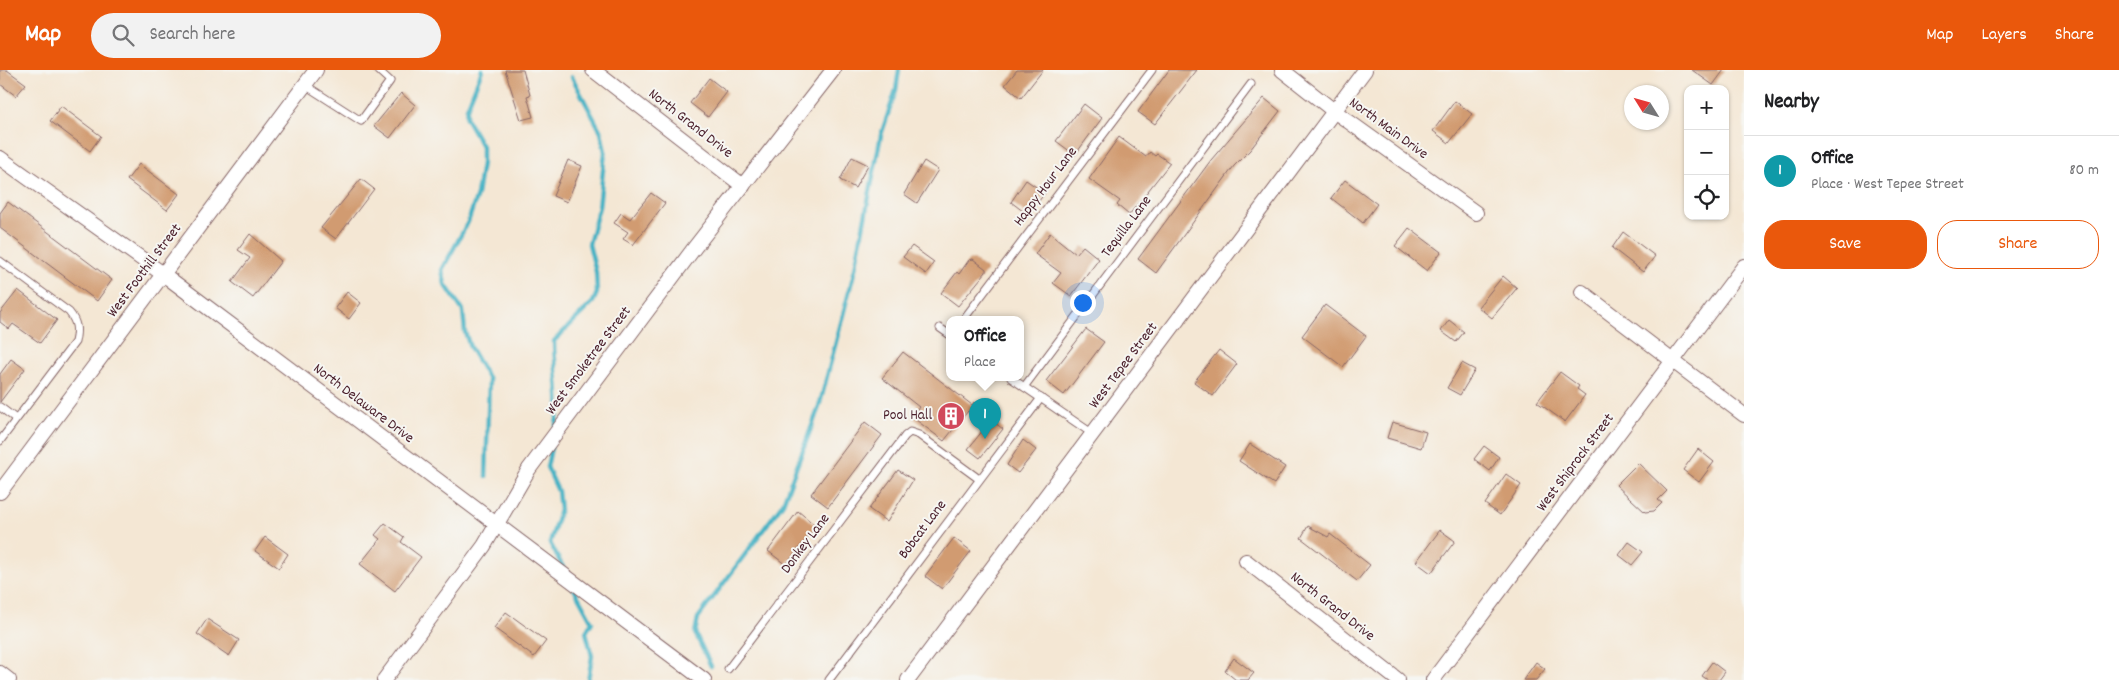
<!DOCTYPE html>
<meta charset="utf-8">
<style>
:root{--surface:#fff;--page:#f2f2f2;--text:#202124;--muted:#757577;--line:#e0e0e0;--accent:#ea580c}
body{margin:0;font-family:Dekko,sans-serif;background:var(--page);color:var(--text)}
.controls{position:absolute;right:15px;top:15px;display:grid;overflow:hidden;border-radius:10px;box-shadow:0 1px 4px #0004}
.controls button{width:45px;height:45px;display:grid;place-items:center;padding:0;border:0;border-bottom:1px solid var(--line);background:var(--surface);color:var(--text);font:25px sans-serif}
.compass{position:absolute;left:1624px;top:15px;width:45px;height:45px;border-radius:50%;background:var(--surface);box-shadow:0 1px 4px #0004;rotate:307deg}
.you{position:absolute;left:1082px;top:232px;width:18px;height:18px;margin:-12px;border:4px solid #fff;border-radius:50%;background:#1a73e8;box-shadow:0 0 0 8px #1a73e833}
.badge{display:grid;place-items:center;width:32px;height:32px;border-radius:50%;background:var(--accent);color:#fff;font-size:16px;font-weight:700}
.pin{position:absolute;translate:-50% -41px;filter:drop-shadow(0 1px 2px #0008)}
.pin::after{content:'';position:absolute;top:26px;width:18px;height:15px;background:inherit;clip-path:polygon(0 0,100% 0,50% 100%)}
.popup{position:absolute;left:946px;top:246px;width:78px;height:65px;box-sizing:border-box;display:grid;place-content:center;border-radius:10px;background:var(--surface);filter:drop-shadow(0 1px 4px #0005);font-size:16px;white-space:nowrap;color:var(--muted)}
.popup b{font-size:19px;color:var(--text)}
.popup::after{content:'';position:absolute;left:50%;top:100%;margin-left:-10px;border:10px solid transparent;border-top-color:var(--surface)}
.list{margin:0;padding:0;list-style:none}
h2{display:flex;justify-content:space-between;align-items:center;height:65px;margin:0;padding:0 20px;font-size:21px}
h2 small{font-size:16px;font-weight:400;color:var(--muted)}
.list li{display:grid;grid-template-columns:32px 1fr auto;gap:15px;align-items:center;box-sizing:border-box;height:70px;padding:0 20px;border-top:1px solid var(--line)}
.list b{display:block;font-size:19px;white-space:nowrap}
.list p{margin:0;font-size:16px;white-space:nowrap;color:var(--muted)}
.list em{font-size:16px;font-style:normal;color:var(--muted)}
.actions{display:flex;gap:10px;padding:15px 20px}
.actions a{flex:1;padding:11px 0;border:1px solid var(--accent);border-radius:20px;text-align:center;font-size:18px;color:var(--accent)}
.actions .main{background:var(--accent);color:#fff}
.icon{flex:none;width:28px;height:28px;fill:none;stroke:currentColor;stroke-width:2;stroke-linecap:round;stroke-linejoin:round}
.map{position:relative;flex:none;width:1744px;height:610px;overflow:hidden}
header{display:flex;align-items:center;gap:30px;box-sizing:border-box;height:70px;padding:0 25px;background:var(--accent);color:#fff}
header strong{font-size:24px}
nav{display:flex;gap:28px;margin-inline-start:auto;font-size:18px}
.search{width:350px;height:45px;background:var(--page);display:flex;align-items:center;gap:12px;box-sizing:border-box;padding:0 18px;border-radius:28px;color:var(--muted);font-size:19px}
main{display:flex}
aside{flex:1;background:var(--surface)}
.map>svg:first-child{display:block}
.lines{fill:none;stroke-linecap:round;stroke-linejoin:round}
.stream{stroke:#48b3c5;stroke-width:4.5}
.building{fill:#d19b71}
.lane-casing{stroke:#866566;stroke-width:9}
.street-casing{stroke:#866566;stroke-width:16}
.lane{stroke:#fff;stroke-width:7}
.street{stroke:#fff;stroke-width:14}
.labels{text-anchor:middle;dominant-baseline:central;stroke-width:4;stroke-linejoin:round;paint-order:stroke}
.street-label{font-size:15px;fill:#4a1f2b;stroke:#f6f6f2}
.poi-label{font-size:15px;fill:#4a1f2b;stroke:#f6f6f2;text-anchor:end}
</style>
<header>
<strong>Map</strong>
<div class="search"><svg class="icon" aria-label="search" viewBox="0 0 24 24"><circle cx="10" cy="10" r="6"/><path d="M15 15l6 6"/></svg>Search here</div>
<nav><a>Map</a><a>Layers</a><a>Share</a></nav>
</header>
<main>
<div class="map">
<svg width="1744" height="610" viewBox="0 0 1744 610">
<rect width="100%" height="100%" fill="#f6f6f2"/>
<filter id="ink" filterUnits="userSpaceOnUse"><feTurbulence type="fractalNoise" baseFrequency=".02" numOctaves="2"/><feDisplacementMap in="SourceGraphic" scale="10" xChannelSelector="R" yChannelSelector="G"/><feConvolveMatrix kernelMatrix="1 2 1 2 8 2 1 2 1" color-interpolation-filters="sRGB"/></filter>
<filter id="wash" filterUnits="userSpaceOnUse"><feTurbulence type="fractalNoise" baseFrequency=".0096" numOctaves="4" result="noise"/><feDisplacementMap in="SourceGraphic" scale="20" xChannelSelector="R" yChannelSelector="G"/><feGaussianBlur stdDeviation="1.12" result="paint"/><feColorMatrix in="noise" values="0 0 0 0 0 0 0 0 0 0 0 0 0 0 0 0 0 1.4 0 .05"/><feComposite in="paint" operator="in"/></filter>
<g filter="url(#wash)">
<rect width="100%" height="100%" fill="#f4e7d4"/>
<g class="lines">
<g class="stream">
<polyline points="482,0 467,38 466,48 482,76 482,93 477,125 468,152 442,200 445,214 463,241 465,262 470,277 489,310 486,407"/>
<path d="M 556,355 C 562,327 554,299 554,271 L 593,232 L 597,223 L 596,202 L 589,174 L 599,137 L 605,82 L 601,62 L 572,7"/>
<polyline points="551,378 547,397 558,421 560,440 550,473 563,497"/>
<polyline points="573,517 592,552 586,562 592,586 588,610"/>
<polyline points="711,596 695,563 698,548 783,433 819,337 855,199 881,65 896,20 899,0"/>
</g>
</g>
<g id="blocks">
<g class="building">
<polygon points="0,0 7,0 26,14 16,26 0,14"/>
<polygon points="505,0 523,0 530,25 527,26 533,47 521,50"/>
<polygon points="1017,0 1043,0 1021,28 1005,15"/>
<polygon points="1169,0 1197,0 1155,54 1138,42"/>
<polygon points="1692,0 1724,0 1713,15"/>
<polygon points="709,8 727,22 708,47 690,33"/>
<polygon points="401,23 415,35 390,68 374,56"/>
<polygon points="1264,28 1280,41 1250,80 1234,96 1156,203 1138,189 1211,90"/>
<polygon points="1455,31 1472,44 1449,73 1433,61"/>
<polygon points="1084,34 1102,48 1075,85 1056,71"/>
<polygon points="61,36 101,66 90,81 50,51"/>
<polygon points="1119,67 1146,87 1150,82 1155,86 1157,84 1170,93 1129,145 1117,135 1120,131 1089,109"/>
<polygon points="852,87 868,95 855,118 840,110"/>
<polygon points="568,90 582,96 567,132 553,126"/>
<polygon points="924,91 938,100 917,133 904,124"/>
<polygon points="139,94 179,124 167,140 127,110"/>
<polygon points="361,109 374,119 336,169 321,158"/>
<polygon points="1026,110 1045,123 1028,145 1011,132"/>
<polygon points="1345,110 1377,134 1363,153 1331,128"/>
<polygon points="651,123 665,133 633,175 623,169 628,162 614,153 621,143 630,149"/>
<polygon points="8,132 112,210 97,231 0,158 0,143"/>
<polygon points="1409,158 1441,182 1427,201 1395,176"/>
<polygon points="1623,162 1655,186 1643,202 1612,178"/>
<polygon points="1050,163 1076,184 1083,176 1099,189 1071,226 1053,213 1061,203 1035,184"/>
<polygon points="250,164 281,191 253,228 232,212 250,188 238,180"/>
<polygon points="912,176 934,192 926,204 903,187"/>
<polygon points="973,189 986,199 986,202 958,236 941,223 957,202 959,204 969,190"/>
<polygon points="1503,206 1517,218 1492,248 1478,237"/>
<polygon points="18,220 57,250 40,273 13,254 9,259 0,252 0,243"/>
<polygon points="347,222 361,233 349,249 335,238"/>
<polygon points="1325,235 1366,266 1343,297 1302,266"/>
<polygon points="1449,250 1464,262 1456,272 1441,261"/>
<polygon points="1086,259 1104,272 1064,325 1046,311"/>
<polygon points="1219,280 1237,294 1213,326 1194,312"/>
<polygon points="903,282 972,335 974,332 989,343 982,352 968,341 944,371 912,347 919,337 882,308"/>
<polygon points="11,289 25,299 0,332 0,304"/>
<polygon points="1462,293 1475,300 1460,325 1447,318"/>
<polygon points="1560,302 1579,316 1577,319 1585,325 1565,352 1537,332"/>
<polygon points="991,350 1003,359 980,388 968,379"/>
<polygon points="865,352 882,365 828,437 811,424"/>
<polygon points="1392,352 1426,362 1421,378 1387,368"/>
<polygon points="1023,370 1036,380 1018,403 1007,395"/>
<polygon points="1250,374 1285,397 1274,414 1239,391"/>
<polygon points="1484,376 1499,387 1490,401 1474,389"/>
<polygon points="1698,379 1714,392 1699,412 1683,400"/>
<polygon points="1638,393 1667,421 1658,430 1662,433 1654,441 1645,442 1616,415"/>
<polygon points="898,400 913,410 887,452 869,439"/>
<polygon points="1506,404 1521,415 1500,445 1485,434"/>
<polygon points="798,441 816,456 786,495 768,481"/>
<polygon points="385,453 404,467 401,472 421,487 395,521 360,494 380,469 375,465"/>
<polygon points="1308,456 1328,467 1330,464 1370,495 1357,511 1301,468"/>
<polygon points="1440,460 1455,471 1431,503 1416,492"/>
<polygon points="265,467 288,484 279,498 255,481"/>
<polygon points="954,468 971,481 942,519 925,506"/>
<polygon points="1629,472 1643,482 1632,495 1619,485"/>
<polygon points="506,542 546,571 534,587 494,558"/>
<polygon points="207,549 239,570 229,586 197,564"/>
<polygon points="1234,588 1254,603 1248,610 1236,610 1225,601"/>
<polygon points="1536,592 1545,599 1536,610 1523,610"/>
<polygon points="1712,592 1725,602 1719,610 1708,610 1702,606"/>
</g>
</g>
</g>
<g filter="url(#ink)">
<use href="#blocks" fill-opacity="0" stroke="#866566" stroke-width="1"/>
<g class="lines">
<g class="lane-casing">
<g id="lane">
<polyline points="305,15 361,51 390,11 378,0"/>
<path d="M 0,191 L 69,242 C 77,252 78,259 75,272 L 0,371"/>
<polyline points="963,250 1152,0"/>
<polyline points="940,258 950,265"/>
<polyline points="1011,308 1093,364"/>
<polyline points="1024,317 1251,14"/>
<polyline points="0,337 16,349"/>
<polyline points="728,599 905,366 910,362 919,365 979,409"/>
<polyline points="829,610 1041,328"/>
</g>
</g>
<g class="street-casing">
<g id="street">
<polyline points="593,0 743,116"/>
<polyline points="1282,0 1334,41 1476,143"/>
<polyline points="0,88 163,204 704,610"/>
<polyline points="1582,222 1744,345"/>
<polyline points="0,422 316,0"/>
<polyline points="1246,491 1398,610"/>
<polyline points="0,603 9,610"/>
<polyline points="384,610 484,476 529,399 695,177 833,0"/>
<polyline points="908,610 1365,0"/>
<polyline points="1433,610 1744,196"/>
</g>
</g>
<use href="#lane" class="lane"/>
<use href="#street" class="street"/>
</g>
</g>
<defs>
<g id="building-disc" transform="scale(1.4375)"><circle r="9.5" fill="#d1495b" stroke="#f6f6f2"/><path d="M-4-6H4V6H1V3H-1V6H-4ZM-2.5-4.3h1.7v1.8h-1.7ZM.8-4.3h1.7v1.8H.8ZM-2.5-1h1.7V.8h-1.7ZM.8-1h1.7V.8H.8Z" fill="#fff"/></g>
</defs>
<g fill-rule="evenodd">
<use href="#building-disc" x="951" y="346"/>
</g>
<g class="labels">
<g class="street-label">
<text transform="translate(690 54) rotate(38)">North Grand Drive</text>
<text transform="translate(1388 59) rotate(36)">North Main Drive</text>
<text transform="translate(1046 117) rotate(-53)">Happy Hour Lane</text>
<text transform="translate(1127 157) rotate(-53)">Tequilla Lane</text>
<text transform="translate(145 201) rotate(-53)">West Foothill Street</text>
<text transform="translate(589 291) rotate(-53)">West Smoketree Street</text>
<text transform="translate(1124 296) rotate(-53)">West Tepee Street</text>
<text transform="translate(363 334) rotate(37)">North Delaware Drive</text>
<text transform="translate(1576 393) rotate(-53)">West Shiprock Street</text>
<text transform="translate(923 460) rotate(-53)">Bobcat Lane</text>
<text transform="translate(806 474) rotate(-53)">Donkey Lane</text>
<text transform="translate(1332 537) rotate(38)">North Grand Drive</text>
</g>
<g class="poi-label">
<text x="932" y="346">Pool Hall</text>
</g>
</g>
</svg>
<div class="controls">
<button>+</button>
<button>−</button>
<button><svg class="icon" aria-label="locate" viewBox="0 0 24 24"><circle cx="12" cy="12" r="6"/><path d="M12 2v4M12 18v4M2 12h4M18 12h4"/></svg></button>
</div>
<svg class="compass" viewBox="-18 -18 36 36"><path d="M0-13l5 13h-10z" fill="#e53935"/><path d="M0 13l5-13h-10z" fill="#757577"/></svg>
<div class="you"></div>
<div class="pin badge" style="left:985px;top:369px;background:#0f9aa8">1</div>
<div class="popup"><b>Office</b>Place</div>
</div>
<aside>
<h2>Nearby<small></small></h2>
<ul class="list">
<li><span class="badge" style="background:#0f9aa8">1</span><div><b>Office</b><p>Place · West Tepee Street</p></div><em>80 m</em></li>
</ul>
<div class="actions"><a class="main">Save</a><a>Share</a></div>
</aside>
</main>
